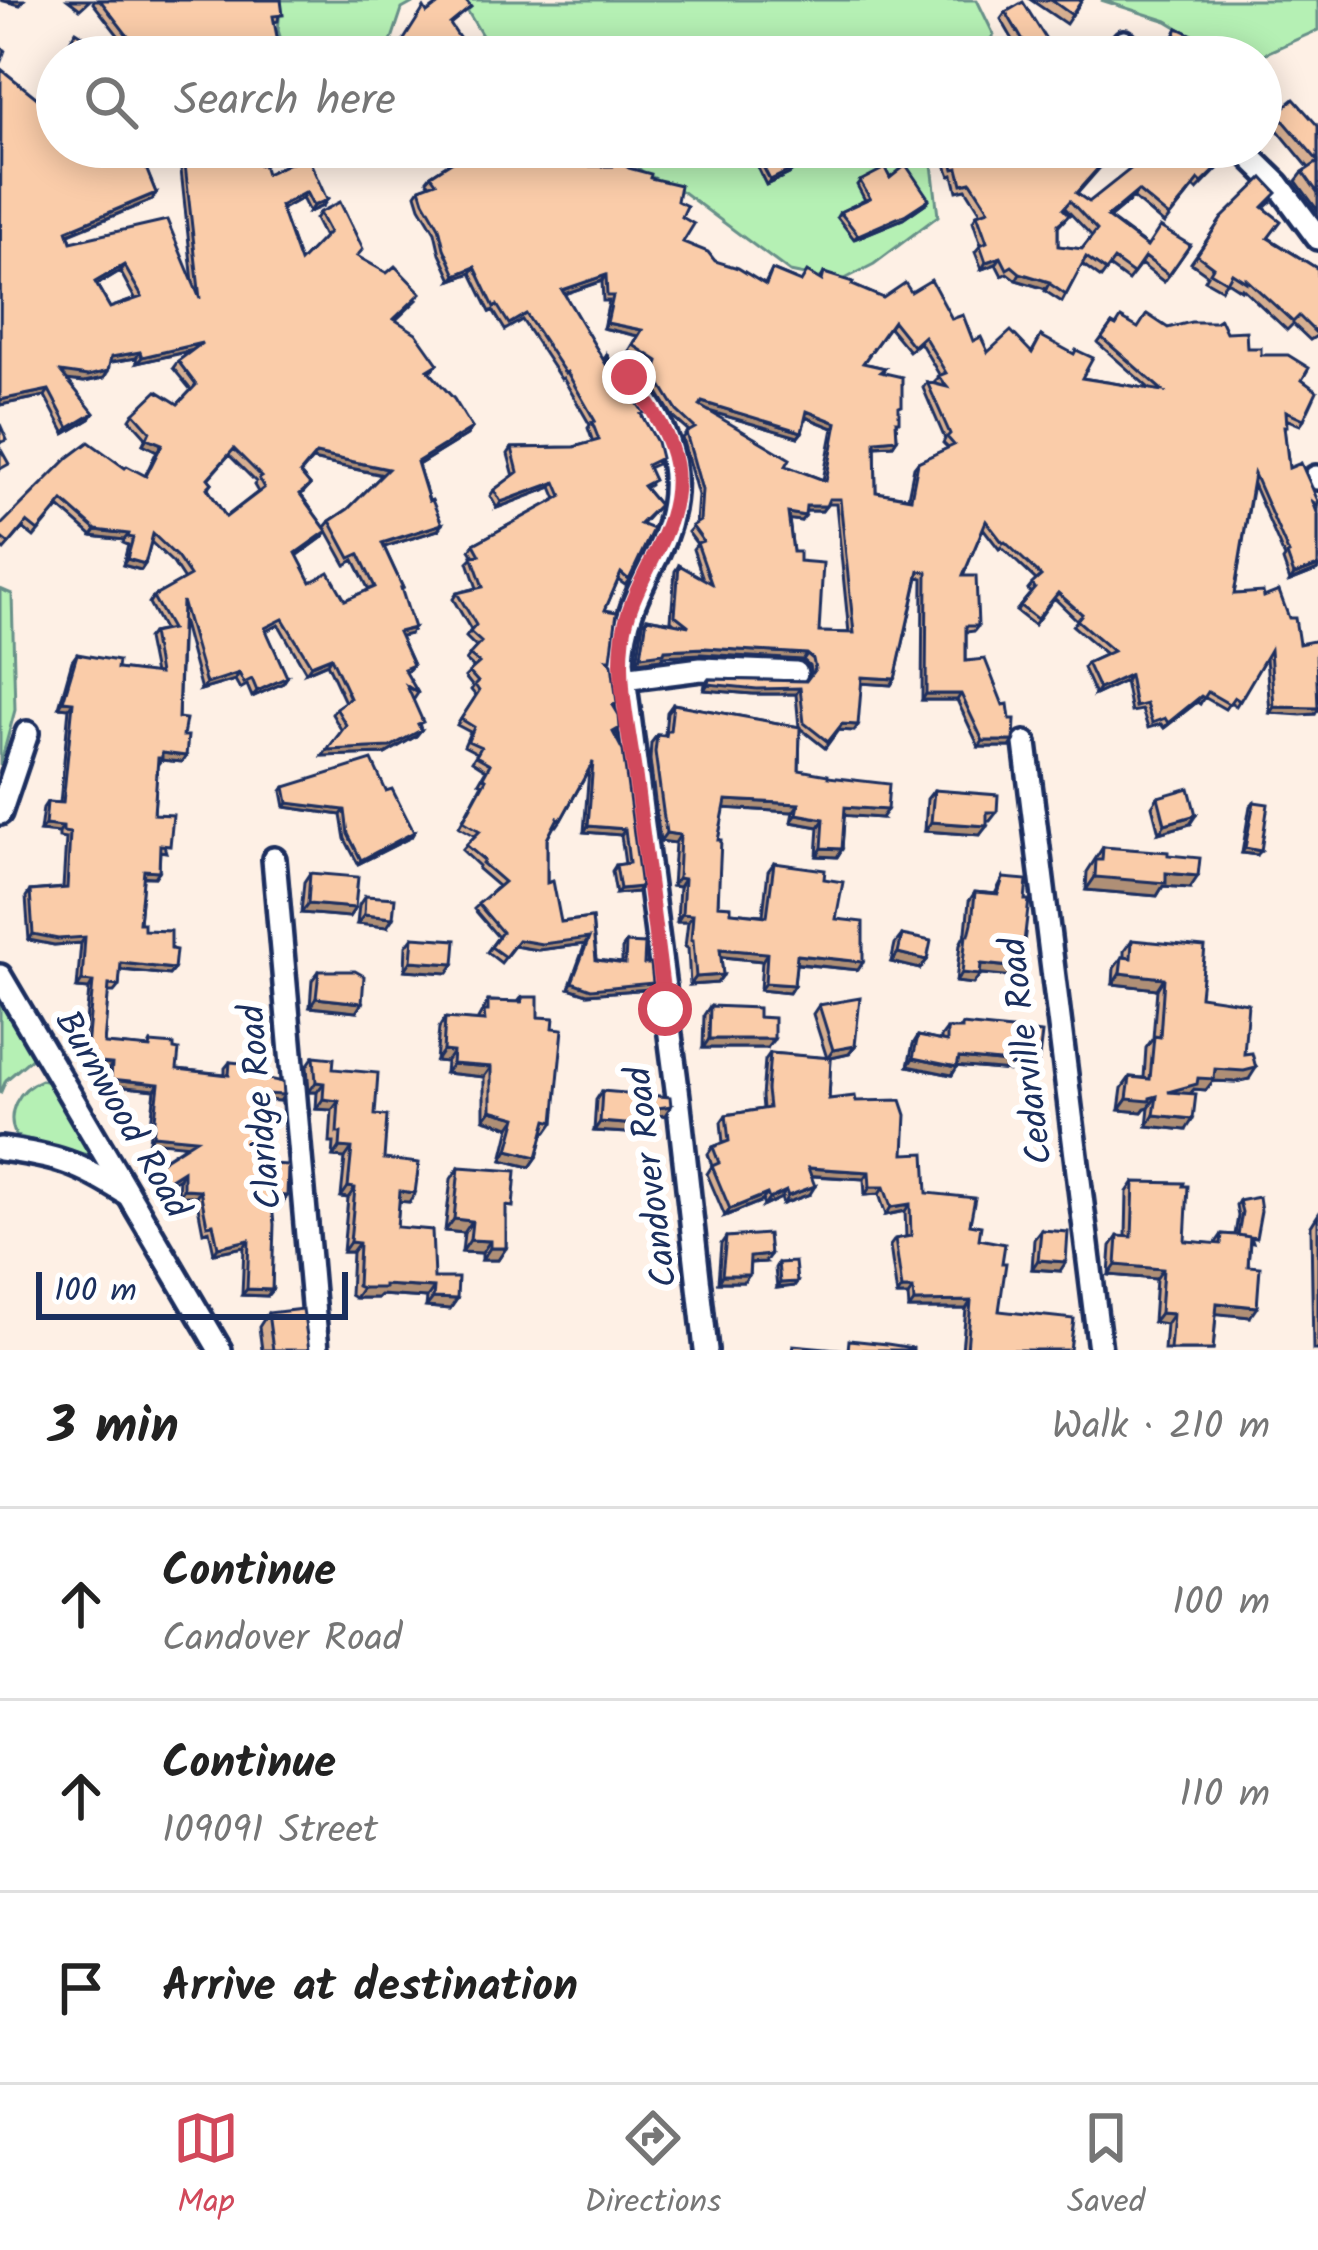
<!DOCTYPE html>
<meta charset="utf-8">
<style>
:root{--surface:#fff;--page:#f2f2f2;--text:#222;--muted:#767676;--line:#e0e0e0;--accent:#d1495b}
body{margin:0;font-family:Kalam,sans-serif;background:var(--page);color:var(--text)}
.scale{position:absolute;left:36px;bottom:30px;width:312px;box-sizing:border-box;padding-left:12px;border:6px solid #1b2f5e;border-top:0;font-size:33px;line-height:42px;white-space:nowrap;color:#1b2f5e;-webkit-text-stroke:9px #fff;paint-order:stroke}
.stop{position:absolute;width:36px;height:36px;margin:-27px;border:9px solid #d1495b;border-radius:50%;background:#fff}
.stop.end{background:#d1495b;border-color:#fff;box-shadow:0 3px 12px #0008}
.list{margin:0;padding:0;list-style:none}
h2{display:flex;justify-content:space-between;align-items:center;height:156px;margin:0;padding:0 48px;font-size:51px}
h2 small{font-size:39px;font-weight:400;color:var(--muted)}
.list li{display:grid;grid-template-columns:78px 1fr auto;gap:36px;align-items:center;box-sizing:border-box;height:192px;padding:0 48px;border-top:3px solid var(--line)}
.list b{display:block;font-size:45px;white-space:nowrap}
.list p{margin:0;font-size:39px;white-space:nowrap;color:var(--muted)}
.list em{font-size:39px;font-style:normal;color:var(--muted)}
.icon{flex:none;width:66px;height:66px;fill:none;stroke:currentColor;stroke-width:2;stroke-linecap:round;stroke-linejoin:round}
.map{position:relative;flex:none;width:1318px;height:1350px;overflow:hidden}
.search{position:absolute;background:var(--surface);box-shadow:0 6px 30px #0003;left:36px;right:36px;top:36px;height:132px;display:flex;align-items:center;gap:30px;box-sizing:border-box;padding:0 42px;border-radius:66px;color:var(--muted);font-size:45px}
.sheet{height:732px;background:var(--surface)}
nav{display:flex;justify-content:space-around;align-items:center;box-sizing:border-box;height:168px;border-top:3px solid var(--line);background:var(--surface);font-size:33px;color:var(--muted)}
nav a{display:grid;justify-items:center;gap:6px}
nav .on{color:var(--accent)}
.map>svg:first-child{display:block}
.green{fill:#b5f0b4;stroke:#689089;stroke-width:3}
.lines{fill:none;stroke-linecap:round;stroke-linejoin:round}
.street-casing{stroke:#1b2f5e;stroke-width:30}
.street{stroke:#fff;stroke-width:21}
.wall{fill:#d7af91;stroke:#1b2f5e;stroke-width:3;fill-rule:evenodd}
.shaded-wall{fill:#af8f76;stroke:#1b2f5e;stroke-width:3}
.building{fill:#facca9;stroke:#1b2f5e;stroke-width:3;fill-rule:evenodd}
.route{stroke:#d1495b;stroke-width:15}
.labels{text-anchor:middle;dominant-baseline:central;stroke-width:12;stroke-linejoin:round;paint-order:stroke}
.street-label{font-size:36px;fill:#1b2f5e;stroke:#fff}
</style>
<div class="map">
<svg width="1318" height="1350" viewBox="0 0 1318 1350">
<rect width="100%" height="100%" fill="#fef0e5"/>
<filter id="ink" filterUnits="userSpaceOnUse"><feTurbulence type="fractalNoise" baseFrequency=".00833" numOctaves="2"/><feDisplacementMap in="SourceGraphic" scale="24" xChannelSelector="R" yChannelSelector="G"/><feConvolveMatrix kernelMatrix="1 2 1 2 8 2 1 2 1" color-interpolation-filters="sRGB"/></filter>
<g filter="url(#ink)">
<g class="green">
<polygon points="281,0 418,0 402,9 386,57 286,57 278,30"/>
<polygon points="461,0 977,0 994,35 974,57 505,57 487,44"/>
<polygon points="1101,0 1318,0 1318,30 1257,57 1227,57 1167,21"/>
<polygon points="616,147 930,147 938,216 874,264 839,282 790,272 683,192 644,173"/>
<polygon points="0,589 12,594 15,710 0,766"/>
<polygon points="0,992 33,1057 6,1080 0,1094"/>
<path d="M 41,1080 L 52,1083 L 95,1157 L 16,1136 C 5,1113 18,1089 41,1080 Z"/>
</g>
<g class="lines">
<g class="street-casing">
<g id="street">
<polyline points="1124,42 1142,57"/>
<polyline points="1240,147 1278,184 1318,238"/>
<path d="M 629,377 C 676,434 689,488 656,557 C 638,592 623,621 622,661 L 678,1097 L 706,1350"/>
<polyline points="1316,477 1318,478"/>
<polyline points="623,679 701,669 796,673"/>
<polyline points="1025,743 1100,1350"/>
<polyline points="0,813 27,733"/>
<polyline points="274,859 317,1350"/>
<polyline points="0,976 220,1350"/>
<path d="M 0,1149 C 56,1156 79,1163 127,1194"/>
</g>
</g>
<use href="#street" class="street"/>
</g>
<g class="wall">
<polygon points="68,0 90,0 80,9"/>
<polygon points="94,0 281,0 278,21 274,22 281,57 135,57 93,3"/>
<polygon points="1031,0 1082,0 1066,24"/>
<polygon points="1006,12 1054,52 1062,57 1023,57 1001,19"/>
<polygon points="1178,28 1237,57 1163,57"/>
<polygon points="57,61 57,92 46,80"/>
<polygon points="1277,113 1318,126 1318,211 1296,181 1303,172 1309,168 1271,122"/>
<path d="M 57,147 L 254,147 L 259,165 L 266,174 L 307,155 L 323,206 L 309,212 L 302,198 L 281,210 L 300,262 L 324,237 L 315,219 L 319,213 L 357,256 L 417,300 L 396,320 L 438,364 L 430,372 L 472,428 L 467,435 L 418,465 L 438,530 L 384,547 L 403,588 L 401,590 L 410,634 L 400,636 L 413,665 L 406,673 L 418,693 L 414,699 L 412,698 L 421,730 L 416,736 L 385,754 L 322,756 L 342,731 L 332,714 L 336,708 L 345,702 L 327,663 L 306,672 L 279,625 L 266,631 L 287,677 L 283,683 L 252,697 L 247,685 L 240,689 L 235,680 L 201,690 L 182,620 L 178,718 L 186,756 L 182,762 L 161,760 L 157,764 L 154,814 L 166,852 L 160,851 L 159,871 L 155,877 L 143,877 L 139,923 L 144,930 L 171,949 L 174,969 L 169,975 L 120,970 L 119,986 L 114,992 L 108,992 L 104,1044 L 148,1048 L 151,1043 L 177,1069 L 225,1074 L 225,1068 L 230,1062 L 250,1074 L 269,1079 L 284,1095 L 280,1101 L 265,1100 L 262,1104 L 256,1104 L 250,1163 L 287,1196 L 283,1202 L 272,1202 L 272,1290 L 267,1296 L 242,1295 L 244,1247 L 214,1253 L 209,1230 L 203,1232 L 196,1196 L 178,1196 L 179,1178 L 155,1192 L 145,1175 L 149,1169 L 187,1144 L 149,1141 L 155,1090 L 106,1085 L 108,1070 L 85,1068 L 83,1054 L 89,989 L 77,988 L 81,943 L 54,945 L 29,940 L 26,897 L 30,891 L 63,888 L 66,839 L 59,838 L 59,833 L 40,831 L 43,808 L 47,802 L 60,803 L 69,708 L 59,707 L 72,661 L 77,654 L 117,669 L 154,674 L 147,639 L 152,633 L 164,631 L 149,603 L 153,597 L 184,580 L 173,563 L 151,542 L 145,564 L 141,570 L 123,565 L 128,545 L 123,543 L 124,540 L 92,536 L 59,507 L 34,537 L 23,528 L 4,550 L 0,547 L 0,526 L 125,468 L 145,476 L 157,451 L 143,444 L 146,437 L 130,419 L 134,413 L 178,404 L 191,390 L 173,368 L 178,361 L 192,351 L 137,363 L 136,358 L 110,362 L 104,378 L 84,382 L 68,380 L 90,419 L 65,434 L 45,396 L 0,405 ZM 179,151 L 193,282 L 71,242 L 69,234 L 152,200 L 156,193 L 145,167 ZM 120,271 L 135,299 L 110,308 L 97,285 ZM 229,455 L 256,482 L 254,485 L 258,492 L 226,517 L 208,489 L 212,483 L 208,479 ZM 312,460 L 382,475 L 348,509 L 330,521 L 325,527 L 346,565 L 354,560 L 369,590 L 345,600 L 311,582 L 297,556 L 323,537 L 327,531 L 301,495 L 310,485 L 300,474 Z"/>
<path d="M 443,147 L 579,147 L 580,157 L 588,166 L 629,168 L 650,178 L 677,201 L 682,217 L 683,242 L 715,261 L 765,284 L 772,270 L 801,282 L 820,280 L 824,273 L 883,298 L 911,292 L 952,319 L 973,341 L 988,352 L 1032,352 L 1041,336 L 1082,378 L 1150,389 L 1098,343 L 1112,324 L 1115,326 L 1138,328 L 1168,328 L 1226,332 L 1247,348 L 1302,380 L 1304,419 L 1300,425 L 1286,419 L 1284,430 L 1289,468 L 1318,501 L 1318,570 L 1290,581 L 1283,561 L 1285,558 L 1253,484 L 1234,594 L 1264,597 L 1299,644 L 1316,661 L 1315,714 L 1270,713 L 1266,657 L 1236,706 L 1230,702 L 1225,709 L 1204,697 L 1200,704 L 1197,702 L 1164,728 L 1161,724 L 1148,728 L 1142,710 L 1131,712 L 1125,681 L 1095,695 L 1083,668 L 1087,663 L 1106,654 L 1073,626 L 1077,620 L 1054,598 L 1034,625 L 1016,611 L 1031,593 L 1028,590 L 1036,580 L 1001,547 L 999,549 L 983,528 L 963,576 L 978,626 L 974,631 L 966,632 L 966,661 L 1014,741 L 1010,747 L 979,747 L 957,700 L 922,700 L 923,578 L 918,577 L 895,679 L 891,685 L 861,683 L 854,731 L 838,730 L 825,748 L 800,728 L 799,770 L 828,777 L 881,818 L 844,815 L 842,849 L 837,857 L 817,856 L 819,827 L 791,822 L 793,812 L 724,808 L 718,840 L 718,905 L 731,912 L 763,915 L 768,871 L 774,863 L 824,879 L 836,919 L 863,962 L 858,970 L 796,964 L 794,985 L 789,993 L 760,990 L 762,961 L 721,957 L 723,975 L 717,983 L 690,985 L 688,948 L 685,947 L 688,922 L 677,922 L 679,887 L 672,886 L 675,843 L 660,841 L 650,760 L 651,743 L 657,735 L 663,735 L 665,734 L 667,712 L 673,704 L 799,727 L 796,694 L 753,694 L 704,690 L 705,684 L 709,679 L 806,681 L 811,674 L 809,665 L 803,660 L 701,654 L 663,656 L 661,659 L 637,662 L 643,623 L 647,618 L 674,623 L 671,620 L 675,571 L 679,565 L 703,579 L 693,549 L 697,544 L 688,532 L 696,523 L 698,495 L 682,438 L 689,431 L 673,417 L 651,381 L 654,367 L 629,351 L 638,336 L 603,328 L 609,301 L 603,301 L 602,281 L 564,294 L 603,360 L 607,355 L 642,416 L 657,464 L 648,468 L 650,485 L 645,488 L 659,505 L 642,524 L 629,580 L 625,585 L 618,580 L 605,610 L 616,734 L 615,735 L 637,892 L 616,894 L 612,871 L 616,865 L 625,864 L 621,835 L 584,832 L 589,770 L 561,820 L 557,826 L 555,824 L 547,839 L 547,883 L 561,922 L 592,918 L 596,960 L 622,963 L 622,949 L 626,943 L 644,964 L 653,983 L 649,989 L 587,994 L 569,988 L 585,944 L 538,950 L 514,946 L 501,963 L 487,952 L 498,937 L 474,909 L 498,886 L 478,869 L 479,866 L 462,850 L 475,836 L 459,827 L 482,784 L 479,782 L 486,770 L 472,761 L 477,753 L 464,746 L 470,732 L 457,725 L 476,696 L 471,690 L 473,687 L 465,677 L 474,668 L 466,661 L 476,647 L 466,637 L 471,630 L 453,599 L 457,593 L 477,588 L 468,562 L 474,556 L 470,550 L 474,544 L 557,499 L 552,487 L 497,508 L 490,496 L 494,490 L 514,476 L 508,454 L 512,448 L 574,447 L 593,442 L 588,428 L 590,425 L 563,378 L 561,379 L 522,320 L 505,330 L 493,310 L 490,312 L 471,273 L 452,280 L 440,254 L 435,232 L 420,207 L 416,194 L 420,188 L 430,185 L 427,180 L 431,175 L 451,162 ZM 889,327 L 909,351 L 920,342 L 940,376 L 934,382 L 936,384 L 927,382 L 923,388 L 945,439 L 943,443 L 948,448 L 918,462 L 914,467 L 908,497 L 876,492 L 875,446 L 893,445 L 897,439 L 896,425 L 899,411 L 882,373 L 885,368 L 863,363 ZM 709,411 L 798,437 L 802,432 L 806,417 L 833,428 L 823,480 L 786,466 ZM 827,504 L 836,504 L 849,633 L 819,632 L 799,561 L 793,552 L 789,519 L 801,521 L 805,511 L 822,511 Z"/>
<polygon points="809,147 812,152 809,157 789,174 766,185 755,162 759,157 754,147"/>
<path d="M 935,147 L 1118,147 L 1077,194 L 1089,202 L 1235,151 L 1197,190 L 1194,187 L 1164,224 L 1133,198 L 1109,218 L 1147,246 L 1190,245 L 1164,282 L 1141,264 L 1128,281 L 1109,267 L 1101,278 L 1082,264 L 1062,302 L 1045,291 L 1046,289 L 1016,280 L 1007,273 L 1002,276 L 996,264 L 982,269 L 975,252 L 981,245 L 973,221 L 977,214 L 981,213 L 966,189 L 957,191 L 953,175 L 950,176 L 945,162 L 941,164 ZM 1065,208 L 1092,236 L 1082,249 L 1058,246 L 1058,227 L 1069,215 L 1064,209 Z"/>
<polygon points="890,178 926,203 903,219 854,239 837,217 840,212 865,200 857,185 860,181"/>
<polygon points="1272,201 1264,208 1269,238 1318,269 1318,335 1310,340 1293,324 1287,330 1242,288 1241,290 1227,281 1221,289 1205,280 1208,275 1191,263 1222,218"/>
<polygon points="285,787 386,791 414,832 411,837 358,864 345,839 341,815 285,807 282,791"/>
<polygon points="934,790 997,812 990,821 987,821 980,835 925,831 927,799"/>
<polygon points="1158,797 1190,824 1159,833 1152,806"/>
<polygon points="1254,802 1257,855 1242,853 1250,806"/>
<polygon points="1103,847 1168,855 1190,888 1163,886 1157,896 1086,890 1087,872"/>
<polygon points="310,873 355,908 349,917 301,913 304,882"/>
<polygon points="1003,878 1021,968 1015,977 980,974 973,984 956,982 960,944 966,932 969,901 975,892 995,894"/>
<polygon points="365,896 387,927 357,924 359,905"/>
<polygon points="902,935 927,960 920,969 891,962 895,944"/>
<polygon points="413,937 454,964 448,973 405,970 406,946"/>
<polygon points="1132,940 1200,996 1244,1054 1249,1079 1236,1082 1213,1081 1206,1090 1194,1089 1190,1094 1186,1130 1147,1126 1149,1107 1145,1108 1142,1112 1119,1110 1122,1088 1130,1077 1144,1078 1146,1048 1153,1038 1157,989 1113,984 1114,968 1122,957 1124,957 1124,951"/>
<polygon points="319,971 356,1012 310,1007 312,980"/>
<polygon points="522,997 538,1017 554,1122 547,1132 544,1131 537,1157 530,1167 502,1160 510,1127 484,1119 484,1077 445,1073 446,1062 436,1061 439,1028 445,1018 477,1021 488,1001 518,1002"/>
<polygon points="819,1005 849,1054 831,1058 829,1099 856,1101 904,1154 927,1193 970,1224 979,1239 1002,1263 999,1311 1070,1350 962,1350 966,1309 909,1309 908,1296 897,1296 890,1246 895,1239 906,1237 905,1211 886,1215 879,1194 865,1195 864,1179 811,1176 810,1194 783,1204 781,1198 764,1206 762,1201 725,1216 707,1174 712,1166 708,1154 713,1147 723,1143 721,1122 726,1115 763,1109 762,1097 765,1060 770,1053 827,1058 813,1014"/>
<polygon points="710,1006 758,1017 767,1048 703,1048 704,1015"/>
<polygon points="962,1025 1033,1073 957,1066 952,1075 908,1066 913,1044 918,1036 941,1041 941,1037 947,1029 960,1029"/>
<polygon points="314,1056 333,1069 375,1115 384,1159 409,1202 399,1201 397,1227 434,1278 457,1299 450,1309 426,1307 427,1298 380,1295 377,1298 355,1298 350,1295 352,1252 343,1252 348,1198 341,1197 345,1158 333,1157 334,1143 330,1143 332,1110 316,1109 317,1092 309,1092 307,1066"/>
<polygon points="602,1091 665,1115 651,1117 644,1134 594,1131 596,1100"/>
<polygon points="459,1167 506,1216 506,1248 498,1260 482,1260 482,1253 462,1252 464,1233 445,1231 451,1179"/>
<polygon points="1134,1182 1185,1241 1215,1244 1222,1234 1235,1235 1238,1216 1236,1205 1239,1201 1253,1243 1250,1242 1248,1266 1250,1317 1216,1313 1213,1350 1164,1350 1166,1324 1153,1322 1156,1279 1109,1275 1111,1246 1118,1236 1126,1237 1127,1192"/>
<polygon points="1318,1215 1318,1350 1313,1350 1311,1226"/>
<polygon points="1041,1230 1060,1271 1032,1269 1034,1239"/>
<polygon points="726,1237 765,1262 750,1263 749,1275 744,1282 718,1282 721,1244"/>
<polygon points="778,1263 797,1282 794,1286 777,1288 775,1268"/>
<polygon points="268,1313 309,1350 262,1350 259,1327"/>
</g>
<g class="shaded-wall">
<polygon points="0,0 24,0 20,5"/>
<polygon points="177,147 181,147 179,151 139,169 144,163"/>
<polygon points="812,152 789,174 766,185 770,180"/>
<polygon points="1138,191 1133,198 1102,224 1107,217"/>
<polygon points="306,192 302,198 275,213 280,206"/>
<polygon points="156,193 152,200 63,236 67,230"/>
<polygon points="929,199 926,203 903,219 854,239 858,235"/>
<polygon points="327,200 323,206 309,212 313,206"/>
<polygon points="1001,257 996,264 982,269 986,262"/>
<polygon points="124,265 120,271 91,288 95,282"/>
<polygon points="475,267 471,273 452,280 456,275"/>
<polygon points="1020,273 1050,282 1046,289 1016,280"/>
<polygon points="606,275 602,281 558,296 562,290"/>
<polygon points="607,323 642,330 638,336 603,328"/>
<polygon points="202,343 198,349 137,363 142,357"/>
<polygon points="140,352 136,358 107,363 111,357"/>
<polygon points="108,371 104,378 84,382 57,379 61,372"/>
<polygon points="49,390 45,396 0,405 0,400"/>
<polygon points="702,402 802,432 798,437 698,408"/>
<polygon points="807,411 837,423 833,428 803,416"/>
<polygon points="94,413 90,419 65,434 69,428"/>
<polygon points="472,428 467,435 413,468 417,462"/>
<polygon points="147,438 162,444 157,451 143,444"/>
<polygon points="897,439 893,445 871,446 875,441"/>
<polygon points="316,454 388,469 384,475 312,460"/>
<polygon points="556,482 552,487 497,508 501,502"/>
<polygon points="806,506 826,506 822,511 802,511"/>
<polygon points="788,513 805,516 801,521 784,519"/>
<polygon points="442,524 438,530 378,549 382,543"/>
<polygon points="96,530 129,534 124,540 92,536"/>
<polygon points="327,531 323,537 291,560 296,553"/>
<polygon points="127,559 145,564 141,570 123,565"/>
<polygon points="1318,566 1318,570 1290,581 1294,575"/>
<polygon points="414,628 410,634 393,638 398,632"/>
<polygon points="705,648 807,654 803,660 701,654 663,656 661,659 637,662 641,656 665,650"/>
<polygon points="331,657 327,663 306,672 311,665"/>
<polygon points="239,673 235,680 201,690 206,684"/>
<polygon points="1129,675 1125,681 1095,695 1099,689"/>
<polygon points="287,677 283,683 252,697 257,691"/>
<polygon points="862,677 895,679 891,685 858,683"/>
<polygon points="708,684 800,688 796,694 753,694 704,690"/>
<polygon points="926,694 961,694 957,700 922,700"/>
<polygon points="1201,696 1197,702 1164,728 1168,723"/>
<polygon points="63,701 73,702 69,708 59,707"/>
<polygon points="1274,707 1318,708 1318,710 1315,714 1301,715 1270,713"/>
<polygon points="842,724 858,725 854,731 838,730"/>
<polygon points="421,730 416,736 385,754 322,756 327,750"/>
<polygon points="983,741 1014,741 1010,747 979,747"/>
<polygon points="162,753 186,756 182,762 161,760 158,764 153,764"/>
<polygon points="726,800 799,804 793,812 720,808"/>
<polygon points="288,803 345,810 341,815 285,807"/>
<polygon points="845,807 887,810 881,818 839,815"/>
<polygon points="797,814 824,819 819,827 791,822"/>
<polygon points="1196,815 1190,824 1159,833 1165,824"/>
<polygon points="931,822 987,826 980,835 925,831"/>
<polygon points="45,825 63,827 59,833 40,831"/>
<polygon points="588,826 625,829 621,835 584,832"/>
<polygon points="414,832 411,837 358,864 361,860"/>
<polygon points="666,833 680,835 675,843 660,841"/>
<polygon points="822,848 842,849 837,857 817,856"/>
<polygon points="1245,848 1261,851 1257,855 1242,853"/>
<polygon points="144,870 159,871 155,877 139,876"/>
<polygon points="1166,873 1198,876 1190,888 1163,886 1157,896 1086,890 1095,877"/>
<polygon points="678,878 684,879 679,887 672,886"/>
<polygon points="641,887 637,892 616,894 620,889"/>
<polygon points="308,904 355,908 349,917 301,913"/>
<polygon points="682,914 693,915 688,922 677,922"/>
<polygon points="364,915 393,918 387,927 357,924"/>
<polygon points="33,934 85,937 81,943 54,945 29,940"/>
<polygon points="589,938 585,944 538,950 514,946 518,940"/>
<polygon points="720,949 767,953 762,961 715,956"/>
<polygon points="898,953 927,960 920,969 891,962"/>
<polygon points="797,955 863,962 858,970 792,963"/>
<polygon points="411,961 454,964 448,973 405,970"/>
<polygon points="121,963 174,969 169,975 116,969"/>
<polygon points="981,964 1021,968 1015,977 974,973"/>
<polygon points="962,973 980,975 973,984 956,982"/>
<polygon points="1120,973 1164,978 1157,989 1113,984"/>
<polygon points="723,975 717,983 690,985 696,977"/>
<polygon points="82,981 93,982 89,989 77,988"/>
<polygon points="572,982 653,983 649,989 587,994 569,988"/>
<polygon points="765,983 794,985 789,993 760,990"/>
<polygon points="316,998 362,1003 356,1012 310,1007"/>
<polygon points="709,1039 774,1039 767,1048 703,1048"/>
<polygon points="855,1046 849,1054 827,1059 833,1050"/>
<polygon points="443,1051 453,1052 446,1062 436,1061"/>
<polygon points="913,1058 957,1067 952,1075 908,1066"/>
<polygon points="959,1058 1038,1066 1033,1073 954,1066"/>
<polygon points="89,1062 112,1064 108,1070 85,1068"/>
<polygon points="452,1064 491,1067 484,1077 445,1073"/>
<polygon points="1256,1068 1249,1079 1236,1082 1213,1081 1206,1090 1194,1089 1189,1095 1168,1092 1215,1069"/>
<polygon points="111,1079 159,1084 155,1090 106,1085"/>
<polygon points="316,1082 324,1083 317,1092 309,1092"/>
<polygon points="267,1094 284,1095 280,1101 265,1100 262,1104 252,1104 257,1097"/>
<polygon points="1157,1096 1149,1107 1145,1108 1142,1112 1119,1110 1127,1099"/>
<polygon points="323,1099 339,1101 332,1110 316,1109"/>
<polygon points="671,1106 665,1115 645,1118 651,1109"/>
<polygon points="491,1110 517,1117 510,1127 484,1119"/>
<polygon points="1154,1115 1193,1119 1186,1130 1147,1126"/>
<polygon points="600,1122 650,1126 644,1134 594,1131"/>
<polygon points="153,1135 196,1139 191,1145 149,1141"/>
<polygon points="340,1147 352,1148 345,1158 333,1157"/>
<polygon points="508,1150 537,1157 530,1167 502,1160"/>
<polygon points="808,1168 869,1172 864,1179 803,1175"/>
<polygon points="183,1171 179,1178 155,1192 159,1186"/>
<polygon points="815,1186 810,1194 783,1204 788,1196"/>
<polygon points="348,1187 355,1188 348,1198 341,1197"/>
<polygon points="870,1187 884,1187 879,1194 865,1195"/>
<polygon points="183,1189 200,1190 196,1196 178,1196"/>
<polygon points="400,1191 415,1193 409,1202 393,1201"/>
<polygon points="786,1191 781,1198 764,1206 769,1199"/>
<polygon points="767,1194 762,1201 725,1216 730,1209"/>
<polygon points="271,1195 287,1196 283,1202 267,1202"/>
<polygon points="910,1204 905,1211 886,1215 891,1207"/>
<polygon points="454,1219 472,1221 464,1233 445,1231"/>
<polygon points="249,1240 244,1247 214,1253 218,1247"/>
<polygon points="470,1240 490,1241 482,1253 462,1252"/>
<polygon points="350,1242 359,1243 352,1252 343,1252"/>
<polygon points="490,1248 506,1248 498,1260 482,1260"/>
<polygon points="770,1255 765,1262 746,1263 750,1257"/>
<polygon points="1038,1260 1066,1262 1060,1271 1032,1269"/>
<polygon points="1116,1265 1163,1269 1156,1279 1109,1275"/>
<polygon points="722,1275 749,1275 744,1282 718,1282"/>
<polygon points="797,1282 794,1286 777,1288 780,1283"/>
<polygon points="384,1285 434,1288 427,1298 380,1295 377,1298 355,1298 362,1288"/>
<polygon points="247,1289 272,1290 267,1296 242,1295"/>
<polygon points="902,1289 913,1289 908,1296 897,1296"/>
<polygon points="433,1298 457,1299 450,1309 426,1307"/>
<polygon points="971,1301 966,1309 909,1309 914,1302"/>
<polygon points="1217,1303 1257,1307 1250,1317 1210,1313"/>
<polygon points="1160,1313 1173,1314 1166,1324 1153,1322"/>
</g>
<g class="building">
<polygon points="100,0 281,0 283,15 273,16 281,57 144,57"/>
<polygon points="444,0 465,0 471,7 450,24 472,57 393,57 424,8 427,13"/>
<polygon points="1051,0 1082,0 1072,15"/>
<polygon points="1023,2 1054,52 1057,50 1062,57 1025,57 1030,53 1006,12"/>
<polygon points="1178,28 1235,55 1237,57 1188,57 1169,49"/>
<polygon points="76,31 117,57 60,57"/>
<polygon points="0,47 5,50 0,64"/>
<polygon points="57,62 57,81 50,73"/>
<path d="M 1,69 L 57,114 L 57,147 L 177,147 L 144,163 L 156,193 L 67,230 L 71,242 L 167,220 L 200,299 L 183,147 L 254,147 L 259,165 L 263,164 L 266,174 L 307,155 L 327,200 L 313,206 L 306,192 L 280,206 L 300,262 L 329,232 L 319,213 L 340,202 L 363,249 L 357,256 L 387,273 L 395,266 L 421,293 L 394,319 L 416,333 L 438,364 L 428,370 L 454,399 L 472,428 L 417,462 L 429,501 L 432,500 L 442,524 L 382,543 L 403,588 L 401,588 L 414,628 L 398,632 L 413,665 L 404,669 L 418,693 L 407,686 L 423,722 L 418,724 L 421,730 L 390,747 L 327,750 L 346,725 L 336,708 L 350,698 L 331,657 L 311,665 L 283,619 L 265,628 L 287,677 L 257,691 L 252,679 L 244,683 L 239,673 L 206,684 L 182,601 L 178,718 L 186,719 L 183,736 L 188,736 L 186,756 L 162,753 L 162,758 L 158,758 L 154,814 L 173,815 L 170,846 L 160,845 L 159,871 L 144,870 L 139,923 L 144,923 L 144,930 L 171,931 L 171,949 L 176,950 L 174,969 L 121,963 L 119,986 L 109,985 L 104,1044 L 150,1048 L 151,1043 L 174,1045 L 174,1049 L 179,1050 L 177,1069 L 229,1075 L 230,1062 L 251,1064 L 250,1074 L 269,1076 L 269,1079 L 283,1082 L 284,1095 L 267,1094 L 267,1098 L 257,1097 L 250,1163 L 288,1165 L 287,1196 L 271,1195 L 274,1224 L 272,1290 L 247,1289 L 249,1240 L 218,1247 L 213,1224 L 207,1225 L 200,1190 L 183,1189 L 183,1171 L 159,1186 L 149,1169 L 196,1139 L 153,1135 L 159,1084 L 111,1079 L 112,1064 L 89,1062 L 87,1048 L 93,982 L 82,981 L 85,937 L 58,939 L 33,934 L 30,891 L 67,888 L 70,833 L 63,832 L 63,827 L 45,825 L 47,802 L 63,803 L 73,702 L 63,701 L 77,654 L 118,661 L 117,669 L 159,674 L 152,633 L 171,629 L 153,597 L 190,576 L 177,557 L 153,534 L 145,564 L 127,559 L 133,538 L 128,537 L 129,534 L 96,530 L 63,501 L 38,531 L 27,522 L 9,544 L 0,537 L 0,526 L 69,457 L 89,442 L 125,468 L 127,466 L 146,476 L 162,444 L 147,438 L 150,431 L 134,413 L 157,391 L 178,404 L 196,385 L 178,361 L 202,343 L 142,357 L 140,352 L 111,357 L 108,371 L 88,376 L 61,372 L 94,413 L 69,428 L 49,390 L 0,400 ZM 124,265 L 142,297 L 110,308 L 95,282 ZM 234,449 L 262,477 L 259,479 L 264,488 L 226,517 L 207,488 L 212,483 L 208,478 ZM 316,454 L 388,469 L 348,509 L 330,521 L 350,558 L 359,554 L 375,587 L 345,600 L 329,572 L 311,582 L 296,553 L 327,531 L 300,494 L 310,485 L 300,473 Z"/>
<polygon points="1261,84 1268,92 1261,99"/>
<polygon points="1294,99 1318,126 1318,161 1277,113"/>
<path d="M 450,147 L 579,147 L 580,157 L 588,156 L 588,166 L 613,166 L 617,160 L 629,168 L 651,174 L 650,178 L 680,185 L 677,201 L 687,206 L 682,217 L 694,224 L 683,242 L 708,252 L 715,261 L 738,268 L 766,285 L 772,270 L 801,282 L 807,272 L 822,281 L 824,273 L 853,282 L 852,285 L 883,298 L 905,283 L 911,292 L 931,280 L 952,319 L 963,315 L 973,341 L 981,337 L 988,352 L 1011,331 L 1032,353 L 1041,336 L 1074,354 L 1076,350 L 1093,358 L 1082,378 L 1163,391 L 1102,338 L 1112,324 L 1116,326 L 1121,318 L 1138,328 L 1147,314 L 1168,328 L 1191,322 L 1215,322 L 1220,319 L 1226,332 L 1246,331 L 1247,348 L 1261,348 L 1261,355 L 1288,355 L 1309,368 L 1302,380 L 1317,391 L 1304,419 L 1286,411 L 1287,426 L 1284,426 L 1289,468 L 1301,463 L 1318,501 L 1318,506 L 1313,502 L 1318,515 L 1318,566 L 1294,575 L 1287,555 L 1289,554 L 1254,474 L 1234,594 L 1263,592 L 1264,597 L 1279,591 L 1289,618 L 1295,618 L 1299,644 L 1318,640 L 1318,655 L 1316,655 L 1318,708 L 1274,707 L 1270,650 L 1240,701 L 1234,697 L 1229,704 L 1208,692 L 1204,698 L 1201,696 L 1168,723 L 1165,718 L 1152,723 L 1146,704 L 1135,707 L 1129,675 L 1099,689 L 1087,663 L 1113,651 L 1077,620 L 1082,614 L 1058,593 L 1037,619 L 1020,606 L 1035,588 L 1032,584 L 1041,576 L 1005,542 L 1003,543 L 986,521 L 963,576 L 976,576 L 978,626 L 966,626 L 966,661 L 985,659 L 1003,705 L 1008,704 L 1010,719 L 1015,719 L 1014,741 L 983,741 L 961,694 L 926,694 L 927,572 L 919,571 L 895,679 L 862,677 L 858,725 L 842,724 L 828,742 L 804,723 L 800,688 L 757,689 L 708,684 L 709,679 L 806,681 L 815,669 L 813,659 L 807,654 L 705,648 L 665,650 L 664,653 L 641,656 L 647,618 L 689,626 L 675,615 L 679,565 L 711,583 L 697,543 L 703,541 L 692,526 L 700,521 L 702,490 L 686,433 L 695,428 L 677,411 L 655,375 L 658,361 L 633,345 L 642,330 L 607,323 L 613,296 L 607,296 L 606,275 L 562,290 L 607,366 L 607,355 L 617,372 L 618,369 L 621,380 L 644,413 L 641,414 L 657,442 L 661,458 L 647,465 L 654,480 L 643,486 L 659,505 L 640,524 L 653,529 L 629,580 L 621,573 L 605,610 L 617,612 L 611,659 L 607,659 L 612,664 L 617,703 L 613,705 L 619,715 L 620,728 L 613,732 L 623,751 L 641,887 L 620,889 L 616,865 L 629,863 L 625,829 L 588,826 L 593,762 L 561,820 L 558,818 L 547,839 L 547,883 L 553,881 L 561,922 L 592,918 L 596,960 L 625,964 L 626,943 L 645,944 L 644,964 L 651,964 L 653,983 L 591,989 L 572,982 L 589,938 L 542,944 L 518,940 L 505,957 L 491,947 L 502,932 L 478,904 L 504,882 L 482,863 L 484,860 L 466,845 L 480,831 L 463,821 L 486,779 L 483,777 L 490,764 L 476,756 L 481,747 L 468,741 L 474,727 L 461,719 L 479,691 L 475,685 L 478,682 L 469,672 L 479,663 L 469,655 L 481,642 L 470,632 L 476,625 L 457,593 L 483,587 L 472,556 L 480,555 L 474,544 L 562,496 L 556,482 L 501,502 L 494,490 L 518,472 L 512,448 L 574,447 L 599,440 L 592,422 L 595,421 L 567,372 L 565,373 L 526,314 L 509,324 L 497,305 L 494,307 L 475,267 L 456,275 L 444,248 L 439,227 L 424,201 L 420,188 L 436,182 L 431,175 L 456,159 ZM 893,321 L 913,346 L 924,336 L 946,373 L 938,376 L 947,387 L 927,382 L 950,434 L 947,437 L 954,445 L 918,462 L 911,498 L 876,492 L 875,441 L 897,439 L 896,421 L 899,421 L 899,407 L 902,406 L 902,377 L 880,372 L 885,368 L 863,363 ZM 702,402 L 802,432 L 807,411 L 837,423 L 826,481 L 786,466 L 790,459 L 700,406 ZM 829,499 L 840,499 L 854,633 L 819,632 L 823,563 L 799,561 L 799,552 L 793,552 L 788,513 L 805,516 L 806,506 L 826,506 Z"/>
<polygon points="759,147 809,147 812,152 793,169 770,180 758,157 763,155"/>
<path d="M 942,147 L 1117,147 L 1076,193 L 1089,202 L 1158,147 L 1231,147 L 1235,151 L 1202,183 L 1199,180 L 1169,217 L 1138,191 L 1107,217 L 1147,247 L 1160,227 L 1190,245 L 1169,275 L 1145,257 L 1133,274 L 1114,260 L 1106,271 L 1086,257 L 1066,295 L 1050,284 L 1050,282 L 1020,273 L 1012,266 L 1007,269 L 1001,257 L 986,262 L 980,245 L 987,242 L 977,214 L 989,210 L 971,182 L 962,184 L 958,168 L 954,169 L 950,155 L 946,157 ZM 1070,201 L 1097,230 L 1082,249 L 1058,246 L 1058,224 L 1069,215 L 1063,209 Z"/>
<polygon points="1318,162 1318,193 1303,172"/>
<polygon points="906,165 929,199 906,214 858,235 840,212 870,198 860,181 885,168 890,178"/>
<polygon points="1263,178 1277,193 1263,207 1281,221 1268,238 1318,269 1318,330 1315,332 1299,316 1293,322 1246,279 1246,282 1232,273 1227,282 1210,272 1213,267 1197,255 1222,218"/>
<polygon points="0,424 7,440 0,443"/>
<polygon points="0,448 9,464 0,469"/>
<polygon points="673,704 800,727 799,770 828,775 828,777 889,784 887,810 845,807 842,849 822,848 824,819 797,814 799,804 763,802 726,800 718,840 721,840 718,905 731,906 731,912 767,916 774,863 825,870 824,879 843,882 836,919 863,922 863,962 797,955 794,985 765,983 767,953 720,949 723,975 696,977 693,940 691,940 693,915 682,914 684,879 678,878 680,835 666,833 655,752 657,735 666,736 667,731 670,731"/>
<polygon points="372,760 386,791 392,789 414,832 361,860 348,834 345,810 288,803 285,787"/>
<polygon points="1189,788 1196,815 1165,824 1158,797"/>
<polygon points="934,790 998,795 997,812 987,812 987,826 931,822"/>
<polygon points="1254,802 1268,804 1261,851 1245,848"/>
<polygon points="1103,847 1168,852 1168,855 1200,858 1198,876 1166,873 1166,883 1095,877 1096,860 1102,860"/>
<polygon points="310,873 358,877 355,908 308,904"/>
<polygon points="1003,878 1027,880 1025,900 1029,900 1021,968 981,964 980,975 962,973 966,935 969,935 972,923 975,892 998,894"/>
<polygon points="365,896 395,898 393,918 364,915"/>
<polygon points="902,935 931,941 927,960 898,953"/>
<polygon points="413,937 456,940 454,964 411,961"/>
<polygon points="1132,940 1205,947 1200,996 1248,1003 1244,1054 1252,1053 1256,1068 1244,1071 1215,1069 1214,1079 1198,1078 1197,1084 1168,1092 1196,1094 1193,1119 1154,1115 1157,1096 1150,1098 1150,1101 1127,1099 1130,1077 1150,1079 1154,1036 1160,1037 1164,978 1120,973 1122,957 1131,958"/>
<polygon points="319,971 355,971 364,976 362,1003 316,998"/>
<polygon points="522,997 538,997 538,1017 554,1018 553,1028 563,1029 554,1122 547,1120 537,1157 508,1150 517,1117 491,1110 491,1067 452,1064 453,1052 443,1051 445,1018 485,1021 484,1011 488,1011 488,1001 522,1002"/>
<polygon points="860,998 855,1046 833,1050 819,1005"/>
<polygon points="710,1006 758,1008 758,1017 774,1018 774,1039 709,1039"/>
<polygon points="962,1025 1042,1033 1038,1066 959,1058 957,1067 913,1058 918,1036 947,1042 947,1029 962,1029"/>
<polygon points="770,1053 831,1058 829,1099 855,1096 856,1101 901,1100 906,1115 904,1154 925,1153 927,1193 975,1198 970,1224 981,1226 979,1239 1005,1244 1002,1263 1006,1263 999,1311 1074,1319 1070,1350 967,1350 971,1301 914,1302 913,1289 902,1289 895,1239 911,1236 910,1204 891,1207 884,1187 870,1187 869,1172 808,1168 815,1186 788,1196 786,1191 769,1199 767,1194 730,1209 712,1166 719,1163 713,1147 729,1141 726,1115 769,1108 767,1090"/>
<polygon points="314,1056 334,1058 333,1069 378,1073 375,1115 387,1116 384,1159 419,1163 415,1193 400,1191 397,1227 432,1230 434,1278 458,1278 457,1299 433,1298 434,1288 384,1285 384,1288 362,1288 357,1286 359,1243 350,1242 355,1188 348,1187 352,1148 340,1147 341,1133 337,1133 339,1101 323,1099 324,1083 316,1082"/>
<polygon points="602,1091 670,1097 671,1106 651,1109 650,1126 600,1122"/>
<polygon points="459,1167 516,1171 513,1207 506,1206 506,1248 490,1248 490,1241 470,1240 472,1221 454,1219"/>
<polygon points="1134,1182 1184,1183 1183,1186 1188,1186 1185,1241 1221,1244 1222,1234 1250,1236 1248,1266 1260,1267 1257,1307 1217,1303 1213,1350 1170,1350 1173,1314 1160,1313 1163,1269 1116,1265 1118,1236 1132,1237"/>
<polygon points="1259,1197 1261,1211 1256,1238 1238,1235 1242,1212 1239,1201"/>
<polygon points="1041,1230 1068,1232 1066,1262 1038,1260"/>
<polygon points="768,1234 770,1255 750,1257 749,1275 722,1275 726,1237"/>
<polygon points="795,1262 797,1282 780,1283 778,1263"/>
<polygon points="303,1309 309,1350 273,1350 268,1313"/>
<polygon points="849,1340 887,1344 913,1348 913,1350 793,1350 794,1345 848,1350"/>
</g>
</g>
<g class="lines" filter="url(#ink)">
<path class="route" d="M 629,377 C 648,401 670,435 675,465 C 685,531 630,577 623,638 C 617,685 630,736 636,783 C 646,858 655,934 665,1009"/>
</g>
<g class="labels">
<g class="street-label">
<text transform="translate(1028 1051) rotate(-97)">Cedarville Road</text>
<text transform="translate(262 1107) rotate(-95)">Claridge Road</text>
<text transform="translate(121 1115) rotate(60)">Burnwood Road</text>
<text transform="translate(653 1177) rotate(-97)">Candover Road</text>
</g>
</g>
</svg>
<div class="scale">100 m</div>
<div class="stop" style="left:665px;top:1009px"></div>
<div class="stop end" style="left:629px;top:377px"></div>
<div class="search"><svg class="icon" aria-label="search" viewBox="0 0 24 24"><circle cx="10" cy="10" r="6"/><path d="M15 15l6 6"/></svg>Search here</div>
</div>
<section class="sheet">
<h2>3 min<small>Walk · 210 m</small></h2>
<ul class="list">
<li><svg class="icon" aria-label="ahead" viewBox="0 0 24 24"><path d="M12 20V5M6 11l6-6 6 6"/></svg><div><b>Continue</b><p>Candover Road</p></div><em>100 m</em></li>
<li><svg class="icon" aria-label="ahead" viewBox="0 0 24 24"><path d="M12 20V5M6 11l6-6 6 6"/></svg><div><b>Continue</b><p>109091 Street</p></div><em>110 m</em></li>
<li><svg class="icon" aria-label="arrive" viewBox="0 0 24 24"><path d="M6 21V4h12l-3 4 3 4H6"/></svg><div><b>Arrive at destination</b></div></li>
</ul>
</section>
<nav>
<a class="on"><svg class="icon" aria-label="map" viewBox="0 0 24 24"><path d="M3 6l6-2 6 2 6-2v14l-6 2-6-2-6 2zM9 4v14M15 6v14"/></svg>Map</a>
<a><svg class="icon" aria-label="directions" viewBox="0 0 24 24"><path d="M12 3l9 9-9 9-9-9zM9 14v-3h6M13 9l2 2-2 2"/></svg>Directions</a>
<a><svg class="icon" aria-label="saved" viewBox="0 0 24 24"><path d="M7 4h10v16l-5-4-5 4z"/></svg>Saved</a>
</nav>
